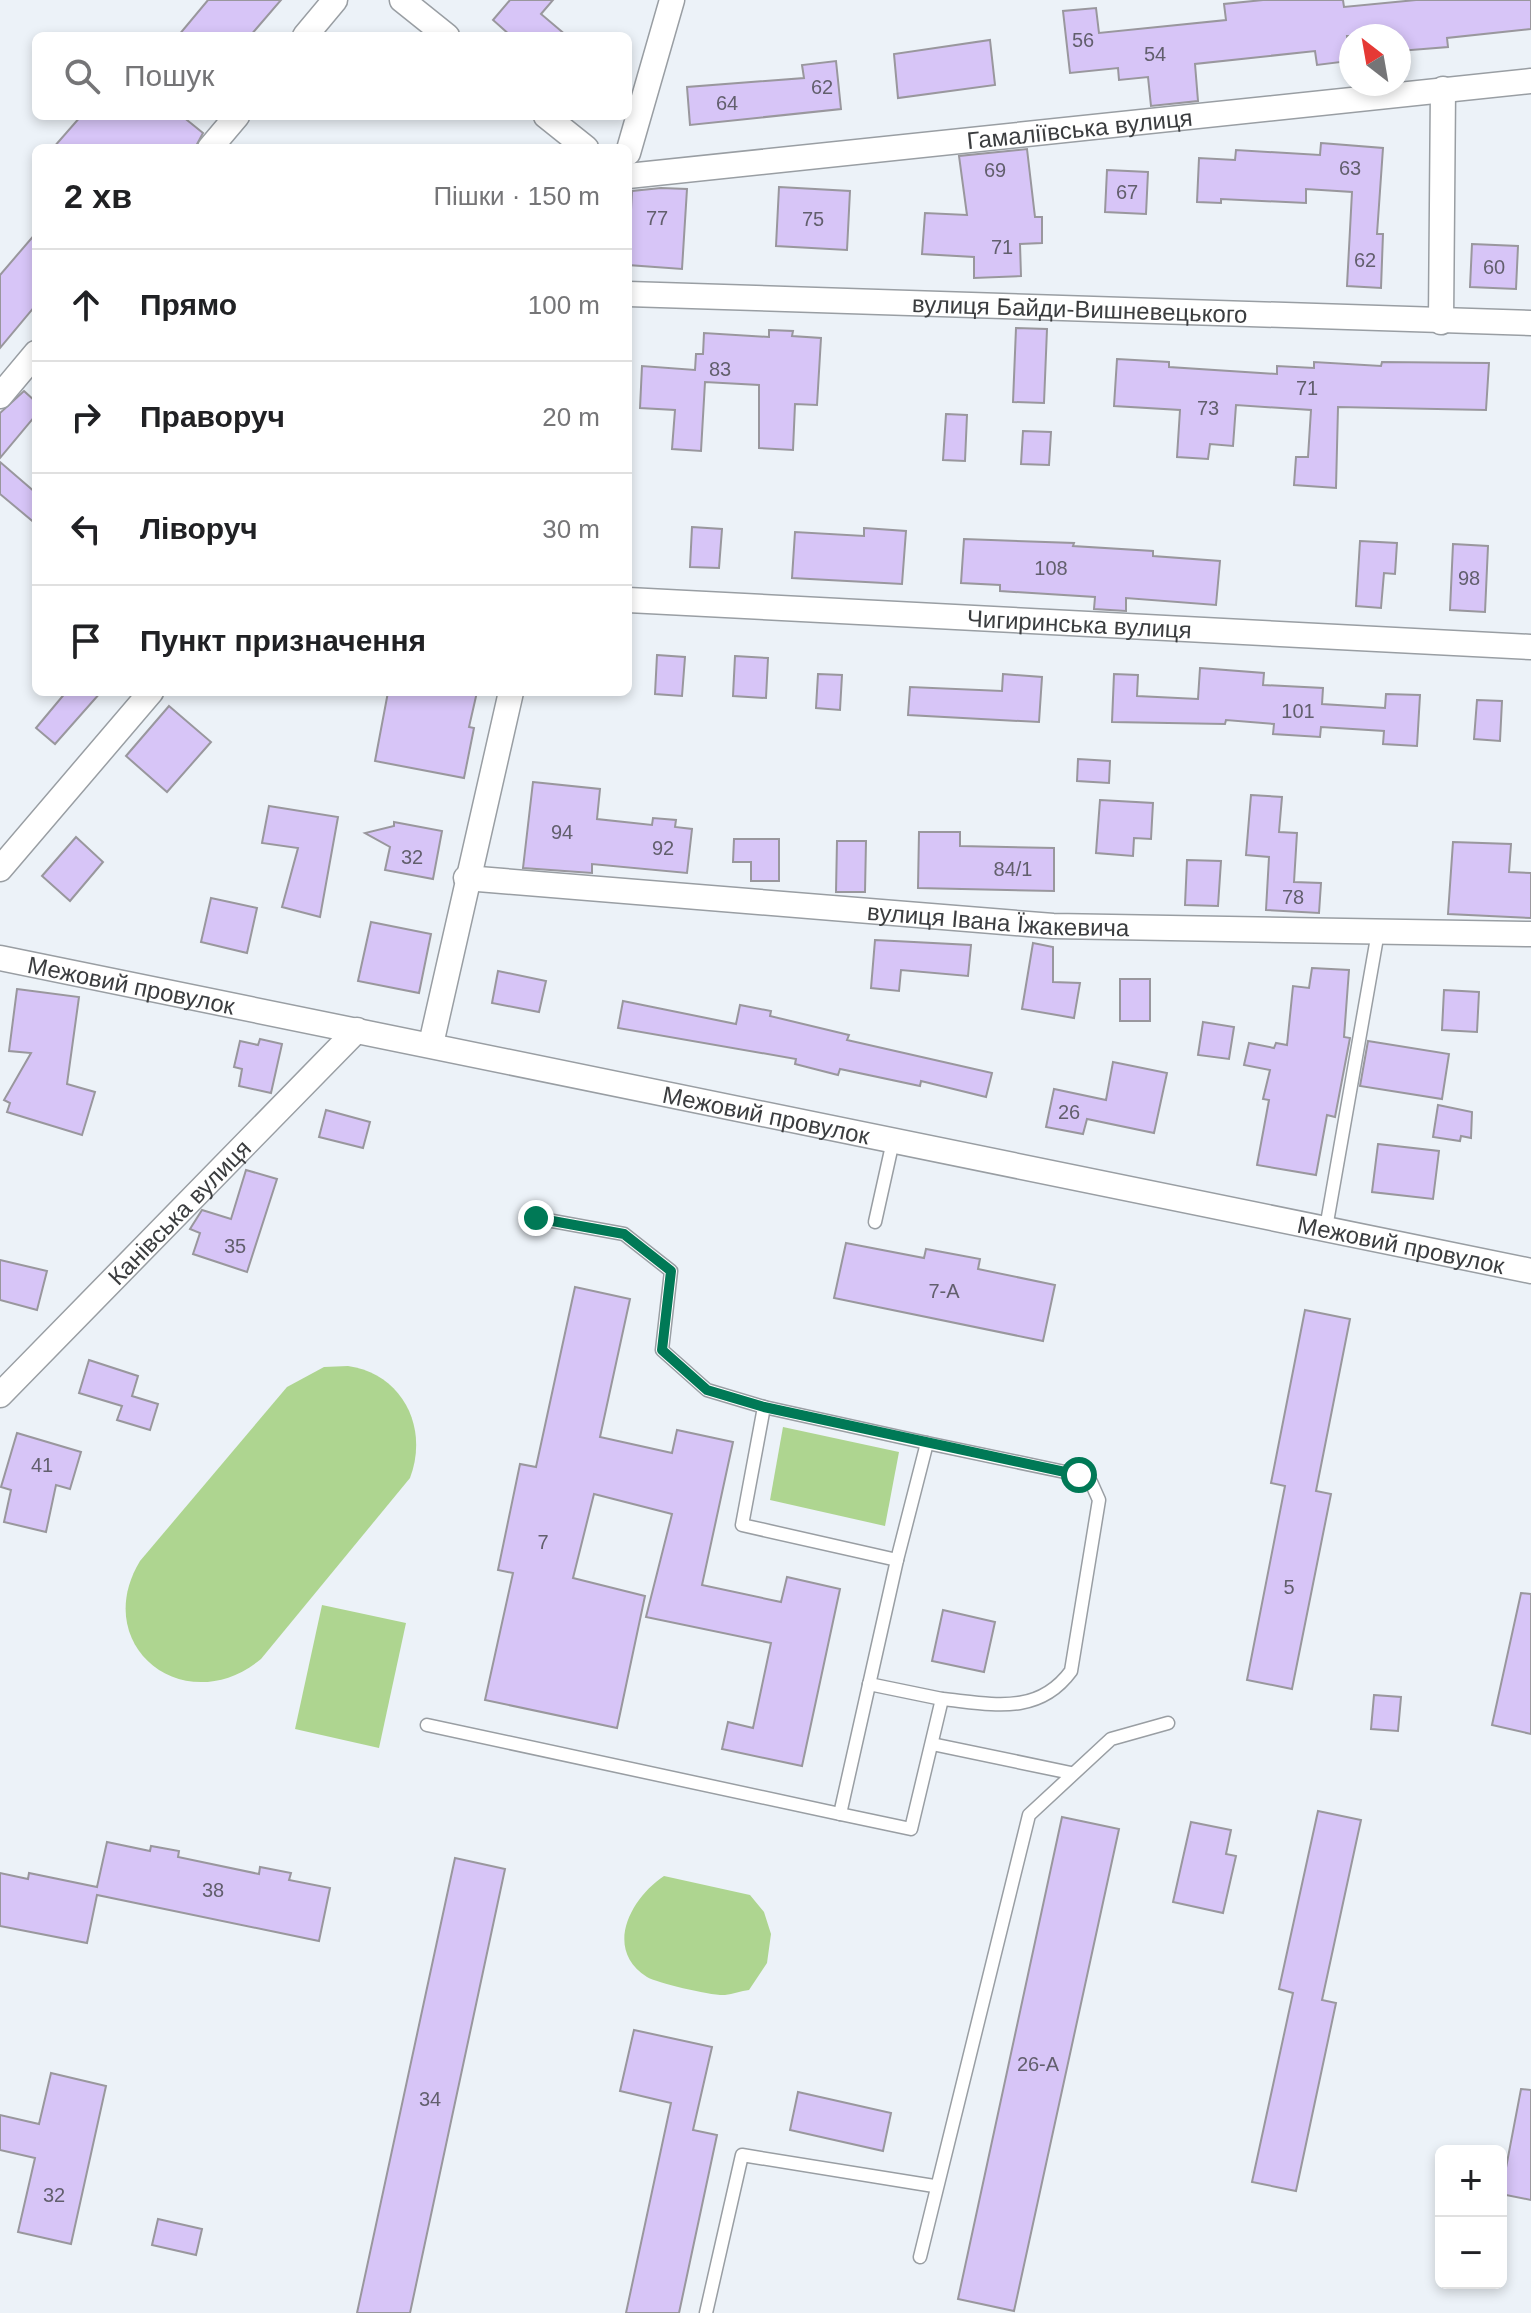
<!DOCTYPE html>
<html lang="uk">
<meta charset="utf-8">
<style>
:root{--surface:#fff;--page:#f2f2f2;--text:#202124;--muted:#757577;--line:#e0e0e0}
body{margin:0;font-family:Helvetica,sans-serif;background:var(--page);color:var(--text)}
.controls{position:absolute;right:24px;bottom:24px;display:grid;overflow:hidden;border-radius:12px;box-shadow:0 4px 12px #0003}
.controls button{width:72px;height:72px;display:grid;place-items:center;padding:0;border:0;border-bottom:2px solid var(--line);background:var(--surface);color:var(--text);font:40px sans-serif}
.compass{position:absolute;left:1339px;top:24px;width:72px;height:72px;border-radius:50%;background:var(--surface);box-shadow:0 4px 12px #0003;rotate:329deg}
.stop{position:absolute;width:24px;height:24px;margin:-18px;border:6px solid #007956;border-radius:50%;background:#fff}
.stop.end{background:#007956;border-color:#fff;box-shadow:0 2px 8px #0008}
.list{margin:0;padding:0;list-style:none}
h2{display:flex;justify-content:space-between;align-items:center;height:104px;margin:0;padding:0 32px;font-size:34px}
h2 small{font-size:26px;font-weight:400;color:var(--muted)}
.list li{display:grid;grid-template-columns:52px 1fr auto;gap:24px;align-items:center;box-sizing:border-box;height:112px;padding:0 32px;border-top:2px solid var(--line)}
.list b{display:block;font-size:30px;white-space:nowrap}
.list em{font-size:26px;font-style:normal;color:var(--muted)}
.icon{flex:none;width:44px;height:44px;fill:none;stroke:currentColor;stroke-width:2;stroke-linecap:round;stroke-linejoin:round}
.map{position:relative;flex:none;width:1531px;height:2313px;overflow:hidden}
.search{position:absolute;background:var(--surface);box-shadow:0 4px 12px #0003;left:32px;top:32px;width:600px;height:88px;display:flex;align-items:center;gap:20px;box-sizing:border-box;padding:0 28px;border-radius:12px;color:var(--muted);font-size:30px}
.panel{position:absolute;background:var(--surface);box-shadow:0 4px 12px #0003;left:32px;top:144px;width:600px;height:552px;border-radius:12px}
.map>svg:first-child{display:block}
.green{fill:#aed590}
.building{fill:#d7c5f7;stroke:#99979d;stroke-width:2}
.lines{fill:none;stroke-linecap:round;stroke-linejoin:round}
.service-casing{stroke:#999ea3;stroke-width:15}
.minor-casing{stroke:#999ea3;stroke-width:27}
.service{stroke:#fff;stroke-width:12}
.minor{stroke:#fff;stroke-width:24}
.route{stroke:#007956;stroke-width:10}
.labels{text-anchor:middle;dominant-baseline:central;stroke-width:8;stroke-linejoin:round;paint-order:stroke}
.number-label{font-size:20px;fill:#625f6d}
.street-label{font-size:24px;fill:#3b3d3f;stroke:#fff}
</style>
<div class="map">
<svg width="1531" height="2313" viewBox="0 0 1531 2313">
<rect width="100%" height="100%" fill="#ecf2f8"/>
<g class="green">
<path d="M 348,1366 C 403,1374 429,1428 410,1478 L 261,1659 C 184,1722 89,1645 140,1561 L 287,1387 L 324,1367 Z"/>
<polygon points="783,1427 899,1452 885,1526 770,1500"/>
<polygon points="322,1605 406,1623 379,1748 295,1729"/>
<path d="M 664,1876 L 750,1895 L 764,1912 L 771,1934 L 767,1963 L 749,1990 C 741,1991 733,1994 725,1995 C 712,1996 657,1983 647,1977 C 603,1949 631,1898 664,1876 Z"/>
</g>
<g class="building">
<polygon points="208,0 281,0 250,36 178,36"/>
<polygon points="510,0 553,0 541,14 567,36 511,36 493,20"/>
<polygon points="1263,0 1343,0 1344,7 1416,0 1531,0 1531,29 1447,38 1448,47 1399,51 1399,36 1347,36 1349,61 1317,65 1315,51 1195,64 1198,101 1151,106 1148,77 1119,80 1118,68 1070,73 1063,11 1096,8 1099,33 1226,20 1224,4"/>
<polygon points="990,40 995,85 898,98 894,54"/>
<polygon points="836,61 841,109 690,125 687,87 804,78 802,65"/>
<polygon points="81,116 182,116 203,133 195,148 53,148"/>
<polygon points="1321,143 1383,148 1377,234 1383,234 1381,288 1347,286 1352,192 1306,189 1306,203 1221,199 1221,203 1197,202 1199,158 1235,160 1236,150 1320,155"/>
<polygon points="1027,149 1035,217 1042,217 1042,243 1020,244 1021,276 974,278 974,257 922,254 925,213 967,215 959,156"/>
<polygon points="1107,170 1148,172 1146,214 1105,212"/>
<polygon points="779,187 850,191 847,250 776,246"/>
<polygon points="661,188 687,189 682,269 628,265 632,191"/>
<polygon points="36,233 36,305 0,348 0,275"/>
<polygon points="1472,244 1518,246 1516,289 1470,287"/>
<polygon points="1016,328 1047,329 1044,403 1013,402"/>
<polygon points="769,330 793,331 792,336 821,338 817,405 795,404 793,450 759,448 759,385 705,382 701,451 672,449 675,410 640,408 642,366 695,370 696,354 703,354 704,333 769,337"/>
<polygon points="1117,359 1169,362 1169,367 1277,374 1277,366 1314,368 1314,362 1381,366 1382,362 1489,363 1486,410 1338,407 1336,488 1294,485 1296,457 1308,457 1311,410 1236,405 1233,446 1210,444 1208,459 1177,457 1180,410 1114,406"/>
<polygon points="24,391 36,402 36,415 0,458 0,413"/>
<polygon points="946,414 967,415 965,461 943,460"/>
<polygon points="1023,431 1051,432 1049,465 1021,464"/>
<polygon points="0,462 36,493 36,524 0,494"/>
<polygon points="692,527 722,529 719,568 690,567"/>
<polygon points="864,528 906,531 902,584 792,578 795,532 864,536"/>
<polygon points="964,539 1074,543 1073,546 1153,551 1153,556 1220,561 1216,605 1126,598 1126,611 1094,609 1095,597 1000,591 1000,585 961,583"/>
<polygon points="1360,541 1397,543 1395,574 1384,573 1381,608 1356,606"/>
<polygon points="1453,544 1488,546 1485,612 1450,610"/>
<polygon points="657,655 685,657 682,696 655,694"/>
<polygon points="735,656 768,658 766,698 733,696"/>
<polygon points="1200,668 1264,673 1263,685 1323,688 1322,704 1385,708 1386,694 1420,695 1417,746 1383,744 1384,731 1321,727 1320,737 1273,734 1274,724 1226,720 1225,724 1112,722 1114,674 1138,675 1137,696 1198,699"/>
<polygon points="818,674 842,675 840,710 816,708"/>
<polygon points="1003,674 1042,677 1039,722 908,715 910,687 1002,691"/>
<polygon points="66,692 101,692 55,744 36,728"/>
<polygon points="388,692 477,692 469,727 474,728 464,778 375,761"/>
<polygon points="1477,700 1502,701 1500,741 1474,739"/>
<polygon points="169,706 211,742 167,792 126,756"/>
<polygon points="1078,759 1110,761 1109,783 1077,781"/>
<polygon points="533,782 600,789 597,819 652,825 653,818 676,820 675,827 692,829 687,873 592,864 592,873 523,868"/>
<polygon points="1251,795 1282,797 1279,832 1297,833 1294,882 1321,883 1319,913 1266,910 1269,857 1246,855"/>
<polygon points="1100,800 1153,803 1151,839 1134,838 1133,856 1096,853"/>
<polygon points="269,806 338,817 320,917 282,907 298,848 262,843"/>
<polygon points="394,822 442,831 433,879 385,870 390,847 365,833 394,826"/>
<polygon points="919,832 960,832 960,846 1054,848 1054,891 918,888"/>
<polygon points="76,837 103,862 70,901 42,876"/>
<polygon points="734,839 779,839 779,881 751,881 751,862 733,862"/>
<polygon points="837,841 866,841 865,892 836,892"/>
<polygon points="1453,842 1511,844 1509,872 1531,873 1531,918 1448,914"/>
<polygon points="1187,860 1221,861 1218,906 1185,905"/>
<polygon points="211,898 257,908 247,953 201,942"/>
<polygon points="371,922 431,934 419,993 358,981"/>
<polygon points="875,940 971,945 968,976 901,970 899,991 871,988"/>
<polygon points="1033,943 1053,947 1053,982 1080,983 1074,1018 1022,1009"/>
<polygon points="1312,968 1349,970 1344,1037 1350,1038 1335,1117 1327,1115 1316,1175 1257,1165 1269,1100 1263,1099 1270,1070 1244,1065 1249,1043 1274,1048 1276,1043 1287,1045 1293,986 1309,988"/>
<polygon points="498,971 546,981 539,1012 492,1003"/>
<rect x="1120" y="979" width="30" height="42"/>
<polygon points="17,989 79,997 67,1084 95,1092 82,1135 7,1112 10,1103 4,1100 31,1053 9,1051"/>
<polygon points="1444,990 1479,992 1477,1032 1442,1030"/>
<polygon points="623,1001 736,1024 740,1005 771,1011 770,1016 849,1035 847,1040 992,1073 986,1097 921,1081 920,1086 840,1069 838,1075 795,1064 796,1059 618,1028"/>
<polygon points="1203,1022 1234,1027 1229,1059 1198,1055"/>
<polygon points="260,1039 282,1044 271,1093 239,1086 242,1069 234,1067 240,1041 258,1045"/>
<polygon points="1368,1041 1449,1054 1442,1099 1360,1086"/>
<polygon points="1113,1062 1167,1073 1154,1133 1087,1119 1083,1134 1046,1127 1054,1089 1106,1100"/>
<polygon points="1438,1105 1472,1112 1471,1138 1461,1136 1460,1141 1433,1137"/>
<polygon points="326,1110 370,1122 363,1148 319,1137"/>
<polygon points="1378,1144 1439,1151 1433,1199 1372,1192"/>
<polygon points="246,1170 277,1179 247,1272 193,1254 200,1233 190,1229 202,1210 231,1219"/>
<polygon points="846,1243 924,1258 926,1249 980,1259 978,1269 1055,1285 1043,1341 834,1298"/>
<polygon points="0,1260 47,1271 37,1310 0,1300"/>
<polygon points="575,1287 630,1299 600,1437 672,1453 677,1430 733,1442 702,1585 781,1602 787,1577 840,1589 802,1766 722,1749 728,1722 753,1728 771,1643 646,1617 672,1514 594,1494 573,1578 645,1596 617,1728 485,1700 513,1573 498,1570 520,1464 536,1467"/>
<polygon points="1305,1310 1350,1319 1316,1491 1331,1494 1292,1689 1247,1680 1285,1486 1271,1483"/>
<polygon points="89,1360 138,1376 132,1396 158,1404 150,1430 117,1420 122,1406 79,1393"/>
<polygon points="17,1433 81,1452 70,1489 56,1485 46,1532 4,1522 11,1490 1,1487"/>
<polygon points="1521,1593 1531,1594 1531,1734 1492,1725"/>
<polygon points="943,1610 995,1622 984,1672 932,1661"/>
<polygon points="1374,1695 1401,1697 1398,1731 1371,1729"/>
<polygon points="1318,1811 1361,1820 1322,2000 1336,2003 1296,2191 1252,2182 1293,1993 1279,1989"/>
<polygon points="1062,1817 1119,1829 1014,2311 958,2299"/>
<polygon points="1191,1822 1231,1830 1226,1854 1236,1856 1223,1913 1173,1902"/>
<polygon points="107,1842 150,1851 151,1846 179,1851 178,1857 259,1874 260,1867 291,1873 289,1880 330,1888 319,1941 97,1895 87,1943 0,1926 0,1873 28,1879 29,1873 97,1887"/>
<polygon points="455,1858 505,1869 410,2313 357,2313"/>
<polygon points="634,2030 712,2047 693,2130 717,2135 679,2313 626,2313 671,2103 620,2091"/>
<polygon points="51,2073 106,2086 71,2244 18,2232 35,2158 0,2150 0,2115 39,2124"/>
<polygon points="1521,2089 1531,2090 1531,2200 1501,2194"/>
<polygon points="798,2092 891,2113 883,2151 790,2130"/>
<polygon points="158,2219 202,2229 196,2255 152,2245"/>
</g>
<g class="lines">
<g class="service-casing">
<g id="service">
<polyline points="875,1222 893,1141"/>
<polyline points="1326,1228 1378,932"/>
<polyline points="764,1407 927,1443 897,1560"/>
<path d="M 927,1443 L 1079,1475 L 1091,1482 L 1099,1500 L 1071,1671 C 1038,1716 992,1704 942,1699"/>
<polyline points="427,1725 840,1814 897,1560 742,1525 764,1407 707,1390 662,1350 671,1271 624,1234 536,1218"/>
<polyline points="932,1744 1071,1773"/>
<polyline points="840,1814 911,1829 942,1699 869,1684"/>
<polyline points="920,2257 1029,1815 1111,1739 1168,1723"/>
<polyline points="706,2313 742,2155 934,2186"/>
</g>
</g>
<g class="minor-casing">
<g id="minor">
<polyline points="402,0 447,36"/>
<polyline points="305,36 335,0"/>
<polyline points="546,116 586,148"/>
<polyline points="210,148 237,116"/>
<polyline points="628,153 672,0"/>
<path id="s1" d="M 628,176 L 1531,81"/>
<path id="s2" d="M 628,294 L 1531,323"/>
<polyline points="1441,322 1443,89"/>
<polyline points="0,396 36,353"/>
<path id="s3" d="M 628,600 L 1531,647"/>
<polyline points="0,869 151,692"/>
<path id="s4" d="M 466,878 L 1053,926 L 1531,934"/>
<path id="s5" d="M 0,958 L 1531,1271"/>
<polyline points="431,1044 511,692"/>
<path id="s6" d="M 0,1395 L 357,1030"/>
</g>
</g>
<use href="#service" class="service"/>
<use href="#minor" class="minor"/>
</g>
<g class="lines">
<polyline class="route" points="536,1218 624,1234 671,1271 662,1350 707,1390 764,1407 1079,1475"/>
</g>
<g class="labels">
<g class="number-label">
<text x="1083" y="40">56</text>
<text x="1155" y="54">54</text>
<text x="822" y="87">62</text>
<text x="727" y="103">64</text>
<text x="1350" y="168">63</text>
<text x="995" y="170">69</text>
<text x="1127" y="192">67</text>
<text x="657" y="218">77</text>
<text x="813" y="219">75</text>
<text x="1002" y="247">71</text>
<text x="1365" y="260">62</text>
<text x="1494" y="267">60</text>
<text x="720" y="369">83</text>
<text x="1307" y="388">71</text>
<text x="1208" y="408">73</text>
<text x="1051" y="568">108</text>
<text x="1469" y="578">98</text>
<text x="1298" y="711">101</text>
<text x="562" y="832">94</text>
<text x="663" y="848">92</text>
<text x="412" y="857">32</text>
<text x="1013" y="869">84/1</text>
<text x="1293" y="897">78</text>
<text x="1069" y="1112">26</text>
<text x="235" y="1246">35</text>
<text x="944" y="1291">7-А</text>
<text x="42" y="1465">41</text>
<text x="543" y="1542">7</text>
<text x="1289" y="1587">5</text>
<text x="213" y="1890">38</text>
<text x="1038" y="2064">26-А</text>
<text x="430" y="2099">34</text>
<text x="54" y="2195">32</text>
</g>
<g class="street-label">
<text stroke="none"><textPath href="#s1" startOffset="454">Гамаліївська вулиця</textPath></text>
<text stroke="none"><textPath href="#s2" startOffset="452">вулиця Байди-Вишневецького</textPath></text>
<text stroke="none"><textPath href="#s3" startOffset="452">Чигиринська вулиця</textPath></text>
<text stroke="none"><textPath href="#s4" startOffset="534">вулиця Івана Їжакевича</textPath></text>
<text stroke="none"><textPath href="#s5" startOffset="134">Межовий провулок</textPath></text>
<text stroke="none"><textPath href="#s5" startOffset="782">Межовий провулок</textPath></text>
<text stroke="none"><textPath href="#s6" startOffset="256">Канівська вулиця</textPath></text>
<text stroke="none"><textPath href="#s5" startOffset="1430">Межовий провулок</textPath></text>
</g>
</g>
</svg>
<div class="controls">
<button>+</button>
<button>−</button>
</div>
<svg class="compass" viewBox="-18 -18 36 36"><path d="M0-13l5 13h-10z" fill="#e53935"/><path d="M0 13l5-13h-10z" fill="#757577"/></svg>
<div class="stop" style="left:1079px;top:1475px"></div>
<div class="stop end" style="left:536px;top:1218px"></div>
<div class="search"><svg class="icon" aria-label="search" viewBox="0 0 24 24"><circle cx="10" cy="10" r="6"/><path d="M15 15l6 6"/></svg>Пошук</div>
<section class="panel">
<h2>2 хв<small>Пішки · 150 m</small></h2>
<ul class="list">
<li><svg class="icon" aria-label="ahead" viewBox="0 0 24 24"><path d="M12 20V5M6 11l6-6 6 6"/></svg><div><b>Прямо</b></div><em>100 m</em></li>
<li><svg class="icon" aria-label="right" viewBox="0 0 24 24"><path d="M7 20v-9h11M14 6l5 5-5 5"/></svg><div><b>Праворуч</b></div><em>20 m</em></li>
<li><svg class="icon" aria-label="left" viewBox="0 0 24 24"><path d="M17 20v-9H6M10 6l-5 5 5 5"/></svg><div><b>Ліворуч</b></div><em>30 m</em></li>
<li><svg class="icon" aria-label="arrive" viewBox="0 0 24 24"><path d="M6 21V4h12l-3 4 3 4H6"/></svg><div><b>Пункт призначення</b></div></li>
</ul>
</section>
</div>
